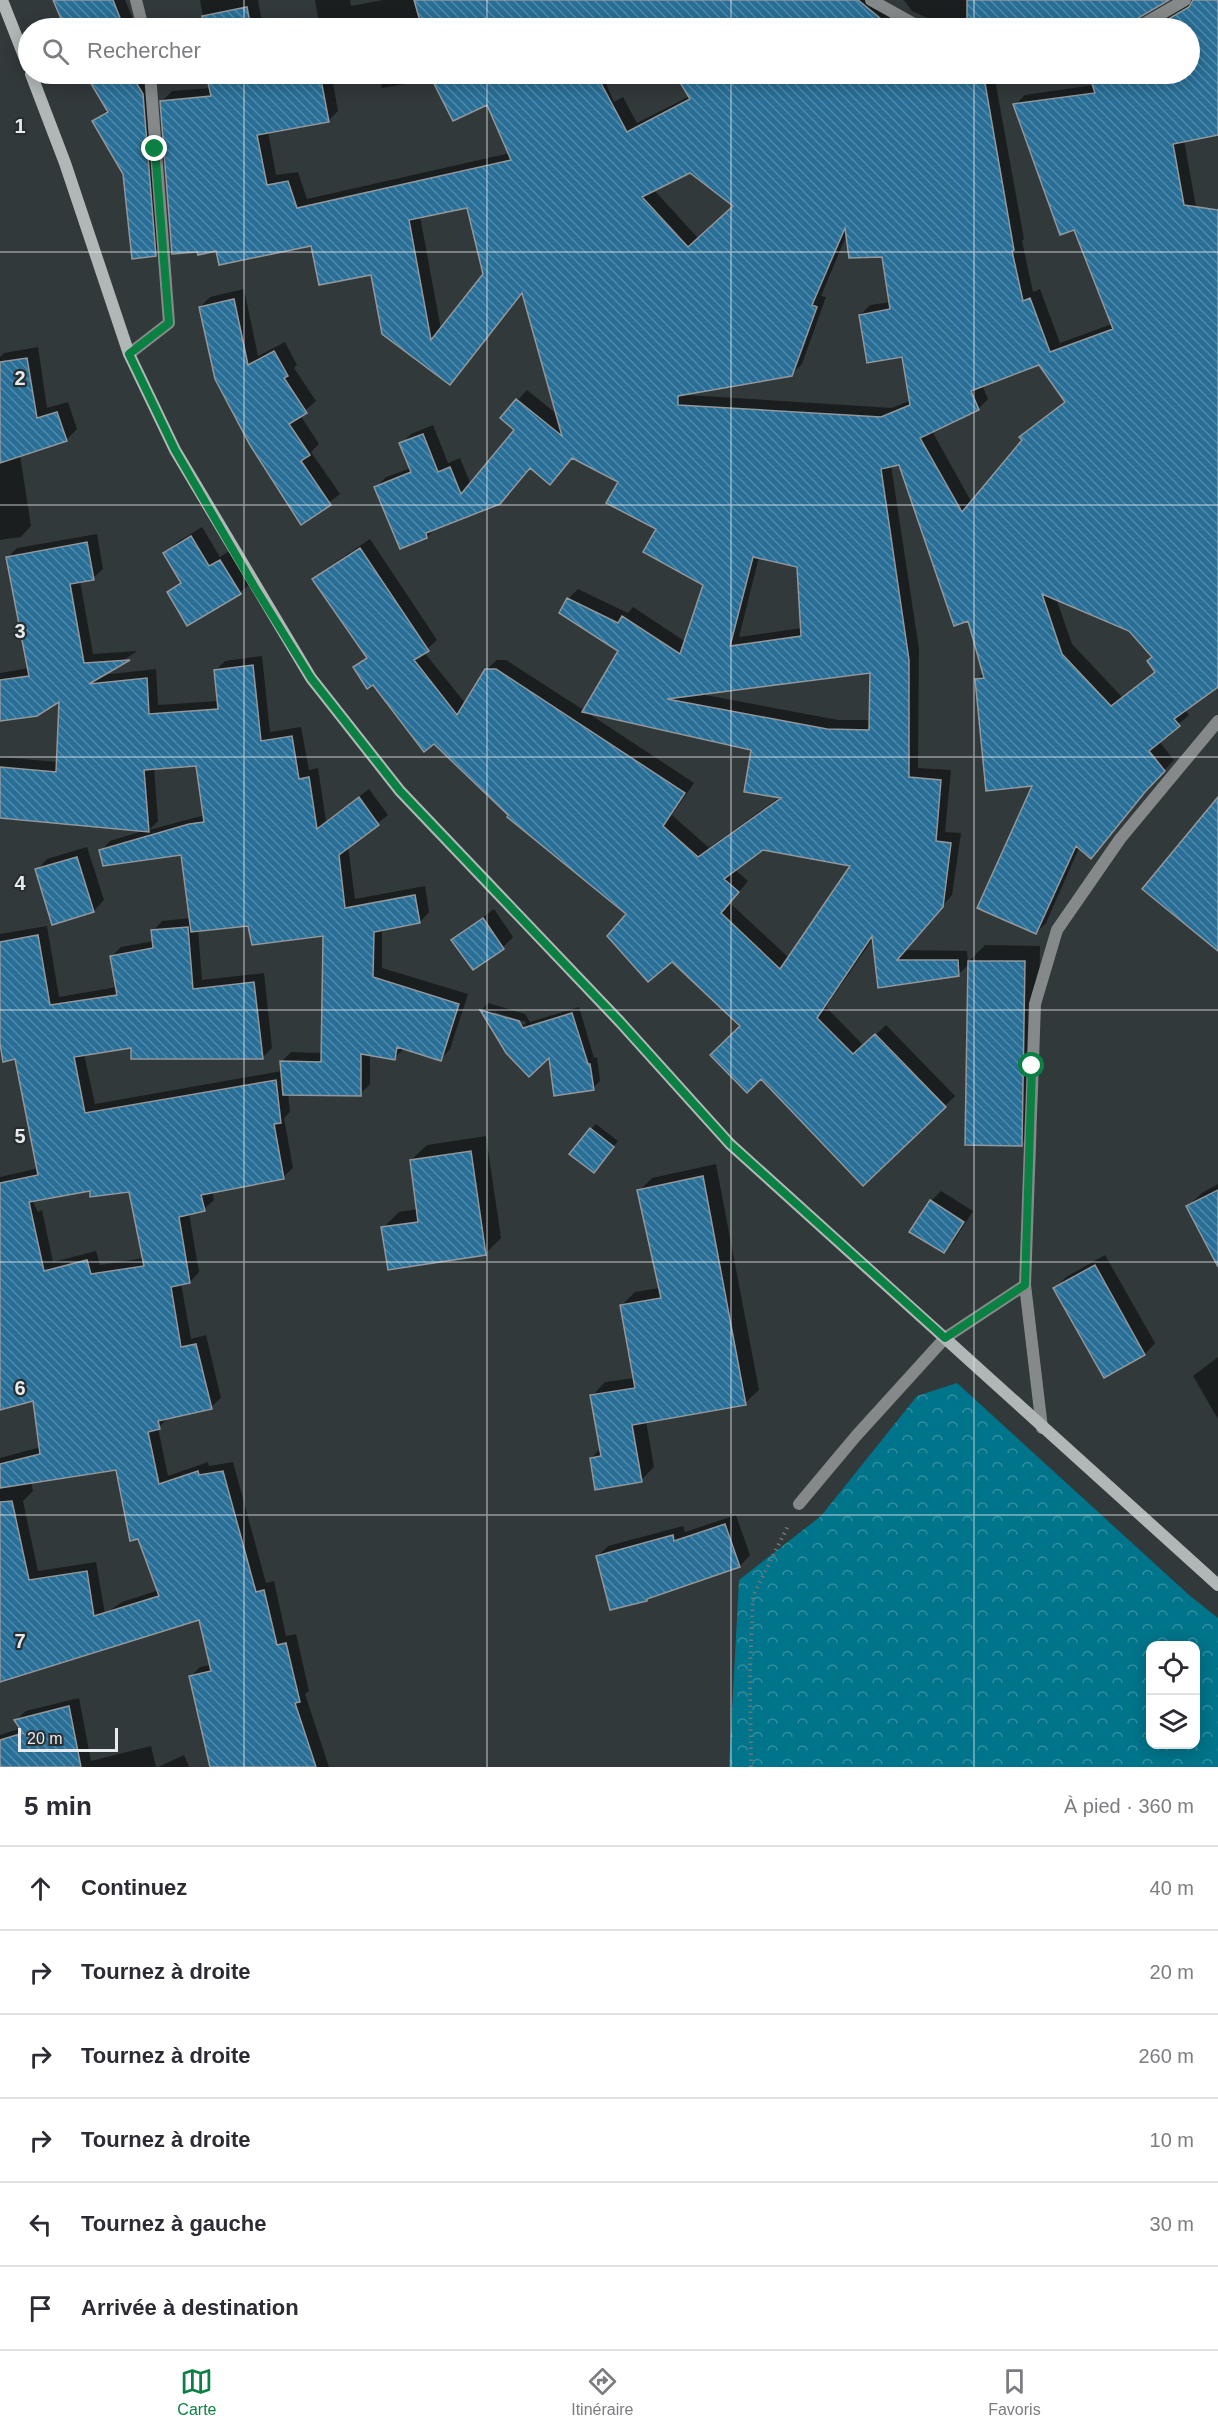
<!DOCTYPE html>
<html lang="fr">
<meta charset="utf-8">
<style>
:root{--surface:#fff;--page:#f2f2f3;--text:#2b2b33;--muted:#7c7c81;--line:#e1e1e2;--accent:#0b8043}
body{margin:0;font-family:Arial,sans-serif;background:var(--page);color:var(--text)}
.controls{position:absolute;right:18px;bottom:18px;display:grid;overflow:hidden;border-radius:12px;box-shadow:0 3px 15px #0003}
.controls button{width:54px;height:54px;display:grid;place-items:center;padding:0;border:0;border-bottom:2px solid var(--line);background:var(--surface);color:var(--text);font:30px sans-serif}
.scale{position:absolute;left:18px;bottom:15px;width:100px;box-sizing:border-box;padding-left:6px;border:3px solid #e7ebed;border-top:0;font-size:16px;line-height:21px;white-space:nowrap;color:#e7ebed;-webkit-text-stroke:4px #282f31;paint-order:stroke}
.stop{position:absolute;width:18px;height:18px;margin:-14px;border:4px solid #0b8043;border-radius:50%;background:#fff}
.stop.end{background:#0b8043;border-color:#fff;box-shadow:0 2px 6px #0008}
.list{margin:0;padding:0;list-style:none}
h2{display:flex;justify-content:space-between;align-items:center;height:78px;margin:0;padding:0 24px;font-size:26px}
h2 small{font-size:20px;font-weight:400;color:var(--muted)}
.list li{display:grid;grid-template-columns:39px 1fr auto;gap:18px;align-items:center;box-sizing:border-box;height:84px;padding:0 24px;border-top:2px solid var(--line)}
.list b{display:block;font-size:22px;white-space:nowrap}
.list em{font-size:20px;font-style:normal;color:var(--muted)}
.icon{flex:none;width:33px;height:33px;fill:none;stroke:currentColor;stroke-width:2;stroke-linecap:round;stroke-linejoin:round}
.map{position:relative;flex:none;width:1218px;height:1767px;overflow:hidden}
.search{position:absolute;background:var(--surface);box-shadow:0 3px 15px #0003;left:18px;right:18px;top:18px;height:66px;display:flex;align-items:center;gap:15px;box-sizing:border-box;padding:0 21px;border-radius:33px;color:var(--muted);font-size:22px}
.sheet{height:582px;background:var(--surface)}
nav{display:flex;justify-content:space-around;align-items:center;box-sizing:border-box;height:84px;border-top:2px solid var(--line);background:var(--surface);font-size:16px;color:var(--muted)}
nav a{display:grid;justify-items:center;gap:3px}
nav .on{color:var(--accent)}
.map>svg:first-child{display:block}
.forest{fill:url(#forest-crowns);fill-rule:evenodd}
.shadow{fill:#0007;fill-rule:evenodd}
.building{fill:url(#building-back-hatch);stroke:#91979c;stroke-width:1.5;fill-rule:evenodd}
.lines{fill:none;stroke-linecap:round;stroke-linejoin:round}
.path{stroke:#707678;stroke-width:4;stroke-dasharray:1.5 4.5;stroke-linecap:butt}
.street{stroke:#858989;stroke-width:12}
.secondary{stroke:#b1b7b7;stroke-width:12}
.route{stroke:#0b8043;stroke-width:8}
.grid{fill:none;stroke:#e7ebed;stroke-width:1.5;stroke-opacity:0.55}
.grid-label{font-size:20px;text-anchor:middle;font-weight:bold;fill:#e7ebed;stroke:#282f31;stroke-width:4.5;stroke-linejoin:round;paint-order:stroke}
</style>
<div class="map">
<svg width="1218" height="1767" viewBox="0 0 1218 1767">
<defs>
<pattern id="forest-crowns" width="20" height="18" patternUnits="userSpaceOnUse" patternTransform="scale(1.5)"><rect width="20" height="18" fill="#00748a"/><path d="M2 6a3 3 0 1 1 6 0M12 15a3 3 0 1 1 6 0" fill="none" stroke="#328fa0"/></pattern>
<pattern id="building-back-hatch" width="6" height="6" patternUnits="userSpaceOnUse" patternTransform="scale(1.5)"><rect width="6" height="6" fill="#296e96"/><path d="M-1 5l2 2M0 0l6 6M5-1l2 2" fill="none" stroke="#528aaa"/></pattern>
</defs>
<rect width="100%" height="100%" fill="#32393b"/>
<path class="forest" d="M 957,1383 L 1189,1595 L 1218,1618 L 1218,1767 L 729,1767 L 739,1580 L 821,1516 L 917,1396 ZM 1150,1646 L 1196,1646 L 1196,1744 L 1150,1744 Z"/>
<g class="shadow">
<polygon points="55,0 125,0 135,24 131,28 66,28"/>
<polygon points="200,0 258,0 263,28 205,28"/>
<polygon points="315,0 350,0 351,6 383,0 883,0 898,9 889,18 805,15 846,28 320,28"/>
<path d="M 904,0 L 1166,0 L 1138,16 L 1140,23 L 1152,26 L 1195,0 L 1218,0 L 1218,133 L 1184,140 L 1206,263 L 1218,224 L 1218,684 L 1184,709 L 1189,715 L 1159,741 L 1174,760 L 1154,781 L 1101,847 L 1091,857 L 1079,848 L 1046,923 L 1036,933 L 1034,784 L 976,680 L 984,672 L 969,619 L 900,463 L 891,465 L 919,649 L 918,768 L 951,770 L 945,832 L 961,833 L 952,895 L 904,950 L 967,951 L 968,962 L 985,945 L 1040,946 L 1037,1128 L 1021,1144 L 969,964 L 958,975 L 879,986 L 874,937 L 826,1007 L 864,1046 L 886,1025 L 955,1096 L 945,1106 L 742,1026 L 628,914 L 511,815 L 354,667 L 368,655 L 314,580 L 324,570 L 370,539 L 437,640 L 424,652 L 466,704 L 486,670 L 497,660 L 506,660 L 585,711 L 620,651 L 568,599 L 578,589 L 628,613 L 633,607 L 686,642 L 704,584 L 620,481 L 573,457 L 531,467 L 436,528 L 427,537 L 376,487 L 386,477 L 411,468 L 401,444 L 411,434 L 433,425 L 448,463 L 460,458 L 471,485 L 516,430 L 502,418 L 527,390 L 558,415 L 524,292 L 450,383 L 372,273 L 312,244 L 218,249 L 162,101 L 172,91 L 211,88 L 208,74 L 602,74 L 614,102 L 623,97 L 637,123 L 690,96 L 677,74 L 994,74 L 1024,239 L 1022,241 L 1033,292 L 1040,289 L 1060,343 L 1112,324 L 1075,228 L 1015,105 L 1025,95 L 1094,85 L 1090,74 L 1190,74 L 1190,28 L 1074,28 L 1073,24 L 1042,28 L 1041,24 L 932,20 L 912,11 ZM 379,74 L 382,88 L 434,79 L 488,103 L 510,153 L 307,199 L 298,172 L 276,175 L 268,131 L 328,121 L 338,111 L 333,83 ZM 690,171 L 735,206 L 698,238 L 654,190 ZM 469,206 L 484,275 L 441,330 L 420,216 ZM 847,234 L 883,256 L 891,302 L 870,305 L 860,315 L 903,355 L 911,400 L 892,408 L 688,395 L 688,393 L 792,374 L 802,364 L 826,297 L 821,296 ZM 1040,363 L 1066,400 L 1021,437 L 1023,440 L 972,503 L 932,431 L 978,409 L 988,399 L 982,385 ZM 759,557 L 798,566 L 802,628 L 739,637 ZM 1056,598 L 1130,630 L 1154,656 L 1156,671 L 1122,697 L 1072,644 ZM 871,671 L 870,720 L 838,720 L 700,694 ZM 585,711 L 753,749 L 781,796 L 709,848 L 672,815 L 694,783 ZM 763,849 L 853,865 L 789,958 L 730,903 L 748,881 L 734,869 Z"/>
<polygon points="86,74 145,74 164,246 155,255 124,174 94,121 108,109"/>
<polygon points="244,289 258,356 285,342 297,365 294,368 316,401 300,415 319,444 311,452 340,494 302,523 200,307 210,297"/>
<polygon points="38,347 47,408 68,402 77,429 66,440 20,455 31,526 21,537 0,540 0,357 4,353"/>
<polygon points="202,527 220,557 231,550 251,583 240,593 169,592 181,580 165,553 176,543"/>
<path d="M 97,534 L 103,569 L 93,578 L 80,581 L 93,654 L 137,651 L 102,675 L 156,669 L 158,705 L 219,701 L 216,670 L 225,661 L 262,656 L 270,732 L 301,727 L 309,770 L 318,768 L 326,821 L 369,789 L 388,815 L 348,846 L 355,899 L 425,886 L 429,912 L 420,922 L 382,929 L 382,968 L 468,994 L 450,1049 L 441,1059 L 405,1048 L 394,1058 L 370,1054 L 370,1084 L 360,1094 L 288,1093 L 290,1112 L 284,1118 L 293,1168 L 283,1177 L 212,1191 L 214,1200 L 204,1209 L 189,1213 L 199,1272 L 190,1282 L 181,1283 L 191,1339 L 206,1335 L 221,1398 L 211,1407 L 168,1418 L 158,1428 L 168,1476 L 208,1462 L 209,1466 L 233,1462 L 266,1583 L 274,1581 L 286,1636 L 296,1634 L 309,1691 L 305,1694 L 329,1767 L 211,1767 L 190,1677 L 200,1667 L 211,1665 L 200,1618 L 0,1646 L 0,1458 L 41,1447 L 34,1399 L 0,1408 L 0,1177 L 39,1168 L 16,1058 L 0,1036 L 0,934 L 47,926 L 59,997 L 117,987 L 112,956 L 121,947 L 154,941 L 153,931 L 162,921 L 191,918 L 183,853 L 101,851 L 110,841 L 146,830 L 0,816 L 0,757 L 58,762 L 61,700 L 0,719 L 0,673 L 29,668 L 7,558 L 17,548 ZM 197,764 L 205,815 L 149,830 L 158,821 L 154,767 ZM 249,924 L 325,934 L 322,1053 L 291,1052 L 281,1062 L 282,1071 L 95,1104 L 84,1054 L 133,1046 L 262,1058 L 272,1048 L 264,973 L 202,980 L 198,930 ZM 91,1189 L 130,1190 L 144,1258 L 100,1265 L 96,1251 L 53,1262 L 42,1210 L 38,1212 L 32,1200 ZM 117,1468 L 159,1590 L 122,1602 L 105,1614 L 96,1562 L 38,1571 L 23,1501 L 33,1491 L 31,1482 Z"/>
<polygon points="87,847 104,900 94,911 37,870 47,859"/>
<polygon points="494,909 513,937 503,947 453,940"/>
<path d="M 488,1003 L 525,1014 L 530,1022 L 579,1007 L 594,1058 L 597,1057 L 600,1081 L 593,1088 L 550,1055 L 507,1052 L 482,1010 ZM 494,1012 L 526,1022 L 525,1025 L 494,1015 Z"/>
<polygon points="596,1124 618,1141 598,1166 591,1129"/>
<polygon points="486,1136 501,1238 485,1254 383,1228 399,1212 418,1209 411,1160 427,1145"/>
<polygon points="716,1164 759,1390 745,1403 646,1421 654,1467 641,1480 591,1458 601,1448 592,1396 605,1382 635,1378 621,1306 635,1292 660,1288 639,1191 652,1178"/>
<polygon points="1218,1184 1218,1255 1188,1206 1202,1193"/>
<polygon points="941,1191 973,1211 954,1241 943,1251 931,1201"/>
<polygon points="1105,1255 1155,1343 1145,1354 1105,1376 1055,1288 1066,1277"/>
<polygon points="1218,1357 1218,1419 1193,1376"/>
<polygon points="736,1515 750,1555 740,1566 646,1600 598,1556 608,1546 683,1526 685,1532"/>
<polygon points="79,1698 91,1761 151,1746 156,1767 0,1767 0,1735 22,1728 16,1720 26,1711"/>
<polygon points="184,1755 189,1767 158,1767"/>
</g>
<g class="building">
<polygon points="53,0 113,0 124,28 65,28"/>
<polygon points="414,0 858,0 892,28 422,28"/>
<polygon points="967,0 1169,0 1133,21 1129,28 1040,28 1040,25 967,23"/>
<path d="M 1193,0 L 1218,0 L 1218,135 L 1173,144 L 1184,205 L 1218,210 L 1218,687 L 1174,719 L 1180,726 L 1149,751 L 1165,771 L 1145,792 L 1091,859 L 1076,846 L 1036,934 L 977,908 L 1032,786 L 986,791 L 975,679 L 984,678 L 968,621 L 954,626 L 899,465 L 881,469 L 909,660 L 909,777 L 941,780 L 936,841 L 951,843 L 943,907 L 897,960 L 958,960 L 959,976 L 878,988 L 872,936 L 817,1018 L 853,1054 L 875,1034 L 946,1107 L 863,1186 L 761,1079 L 747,1093 L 710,1055 L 740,1026 L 672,962 L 648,982 L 607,936 L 626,914 L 507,817 L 508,815 L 434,744 L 424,752 L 373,685 L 367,689 L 353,667 L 367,658 L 312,579 L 360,548 L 429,651 L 414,660 L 457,715 L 485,669 L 496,669 L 685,793 L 663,826 L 698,857 L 781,798 L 744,792 L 751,750 L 582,712 L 618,651 L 559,613 L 567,598 L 618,623 L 622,616 L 680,654 L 703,585 L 643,552 L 656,529 L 606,503 L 618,482 L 572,458 L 550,485 L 530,468 L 500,504 L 426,533 L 427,538 L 400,549 L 374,487 L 411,472 L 399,443 L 423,434 L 438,472 L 450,467 L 461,494 L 514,430 L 500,418 L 516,399 L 562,436 L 522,293 L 450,385 L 382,334 L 371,275 L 319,285 L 311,246 L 219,265 L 216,251 L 198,255 L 197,252 L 172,254 L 160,101 L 211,96 L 206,74 L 320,74 L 329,122 L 257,135 L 267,185 L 288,181 L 297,208 L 511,160 L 487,105 L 453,121 L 429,74 L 596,74 L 627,132 L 690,99 L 675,74 L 952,74 L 985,83 L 1014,250 L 1012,251 L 1023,301 L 1030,298 L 1050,352 L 1113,329 L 1074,230 L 1060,235 L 1013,104 L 1095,93 L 1089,74 L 1190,74 L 1190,28 L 1153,28 L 1189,7 ZM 690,173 L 733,206 L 688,247 L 642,197 ZM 467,208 L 483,274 L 431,340 L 409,220 ZM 845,228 L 849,258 L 882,257 L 890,309 L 859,315 L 867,363 L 902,357 L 910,405 L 881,417 L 678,405 L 678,396 L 792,376 L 817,307 L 812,305 ZM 1039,365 L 1065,402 L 1019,437 L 1022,440 L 962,512 L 920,438 L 979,410 L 971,391 ZM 753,557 L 797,567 L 801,636 L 730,646 ZM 1042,594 L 1129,631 L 1152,657 L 1147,661 L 1155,672 L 1111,706 L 1062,654 ZM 870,673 L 869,730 L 827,729 L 667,699 ZM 763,850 L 850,866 L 780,969 L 721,913 L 739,892 L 724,879 Z"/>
<polygon points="247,7 251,28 204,28 202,16"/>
<polygon points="105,74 131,74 143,94 156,256 132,259 123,174 92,121 108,112 90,82"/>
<polygon points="234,299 248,365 274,351 288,376 284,378 307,413 289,424 310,455 301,461 331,505 301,525 250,445 215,379 199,307"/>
<polygon points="27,358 37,418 57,412 67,441 0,463 0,362"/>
<polygon points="191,536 209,566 220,560 241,594 187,626 167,592 181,583 163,553"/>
<polygon points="87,542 94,580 70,584 84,663 130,660 89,684 147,678 149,714 218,709 214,670 253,665 261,741 292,736 299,779 309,777 317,829 359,797 379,825 339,855 345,908 415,895 420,923 374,932 373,977 459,1004 441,1061 397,1047 395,1060 361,1054 361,1096 283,1095 280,1061 321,1062 323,936 252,945 248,926 191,932 181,855 103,866 99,850 189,824 204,822 196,766 144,770 149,832 0,818 0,767 56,772 59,702 37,716 0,721 0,680 29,676 6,557"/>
<polygon points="1218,797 1218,951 1142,889"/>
<polygon points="77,857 94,912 52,925 35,869"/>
<polygon points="483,918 504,949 473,970 451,940"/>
<path d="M 188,927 L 193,989 L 254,982 L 263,1059 L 131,1059 L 131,1048 L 74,1057 L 85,1113 L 276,1080 L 281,1123 L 274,1124 L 284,1179 L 201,1195 L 205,1211 L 179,1217 L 190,1283 L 171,1287 L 181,1347 L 196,1344 L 212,1409 L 158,1421 L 160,1429 L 148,1432 L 159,1484 L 198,1471 L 199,1475 L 223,1471 L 256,1592 L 264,1590 L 277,1645 L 286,1643 L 300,1702 L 295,1703 L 316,1767 L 210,1767 L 189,1676 L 211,1671 L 199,1620 L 0,1682 L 0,1502 L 12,1501 L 29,1580 L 87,1571 L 94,1616 L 159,1596 L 138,1539 L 130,1541 L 116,1470 L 0,1488 L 0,1464 L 40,1454 L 33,1401 L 0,1410 L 0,1183 L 38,1175 L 15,1059 L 3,1062 L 0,1044 L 0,942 L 38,935 L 50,1005 L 117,995 L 110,956 L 153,948 L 151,930 ZM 90,1191 L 90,1197 L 129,1192 L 144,1266 L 91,1274 L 87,1260 L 44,1271 L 29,1202 Z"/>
<polygon points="968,961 1025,961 1022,1146 965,1145"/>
<polygon points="480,1010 519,1021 523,1028 572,1013 588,1064 590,1064 594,1090 554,1096 549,1058 529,1077 506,1053"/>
<polygon points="590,1128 614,1147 594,1173 569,1154"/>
<polygon points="471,1151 486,1255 388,1270 381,1227 418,1222 410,1160"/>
<polygon points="703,1176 746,1405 632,1425 642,1482 595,1490 590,1458 601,1456 590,1395 635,1388 620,1305 661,1298 637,1190"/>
<polygon points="1218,1190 1218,1267 1186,1206"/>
<polygon points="930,1200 964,1222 944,1253 909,1232"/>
<polygon points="1095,1265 1145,1355 1104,1378 1053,1288"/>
<polygon points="725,1524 740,1567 647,1599 647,1601 610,1610 596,1556 673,1535 674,1541"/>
<polygon points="69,1706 81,1767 0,1767 0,1740 23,1733 14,1720"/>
</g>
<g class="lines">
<polyline class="path" points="751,1767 750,1671 753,1596 789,1524"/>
<g class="street">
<polyline points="136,0 143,28"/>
<polyline points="871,0 914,24 927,28"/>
<polyline points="1137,28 1185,0"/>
<polyline points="129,354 169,323 150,74"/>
<polyline points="1025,1285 1042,1428"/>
<polyline points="799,1504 856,1436 945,1338 1025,1285 1035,1004 1057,930 1120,839 1218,721"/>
</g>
<g class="secondary">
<polyline points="2,0 28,66"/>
<polyline points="31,74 65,163 129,354 175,450 311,678 400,791 620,1022 730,1144 1218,1585"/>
</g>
</g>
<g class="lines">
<polyline class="route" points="155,149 169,323 129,354 175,450 254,586 311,678 400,791 620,1022 730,1144 945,1338 1025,1285 1032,1066"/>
</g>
<path class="grid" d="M 244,0 L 244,28M 487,0 L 487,28M 731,0 L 731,28M 974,0 L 974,28M 244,74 L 244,1767M 487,74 L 487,1767M 731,74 L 731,1767M 974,74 L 974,1767M 0,252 L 1218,252M 0,505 L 1218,505M 0,757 L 1218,757M 0,1010 L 1218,1010M 0,1262 L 1218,1262M 0,1515 L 1218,1515"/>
<g class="grid-label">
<text x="20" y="133">1</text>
<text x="20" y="385">2</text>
<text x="20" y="638">3</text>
<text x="20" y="890">4</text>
<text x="20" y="1143">5</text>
<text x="20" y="1395">6</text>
<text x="20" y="1648">7</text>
</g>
</svg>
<div class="controls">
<button><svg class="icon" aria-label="locate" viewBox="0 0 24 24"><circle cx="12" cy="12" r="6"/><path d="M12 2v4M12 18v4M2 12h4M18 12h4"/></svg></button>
<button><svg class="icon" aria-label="layers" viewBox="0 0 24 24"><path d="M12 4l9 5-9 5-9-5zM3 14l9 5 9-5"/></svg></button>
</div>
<div class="scale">20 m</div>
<div class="stop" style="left:1032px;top:1066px"></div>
<div class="stop end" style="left:155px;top:149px"></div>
<div class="search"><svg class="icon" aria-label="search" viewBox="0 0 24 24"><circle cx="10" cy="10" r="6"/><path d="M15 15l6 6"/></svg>Rechercher</div>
</div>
<section class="sheet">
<h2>5 min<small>À pied · 360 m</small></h2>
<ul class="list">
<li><svg class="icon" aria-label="ahead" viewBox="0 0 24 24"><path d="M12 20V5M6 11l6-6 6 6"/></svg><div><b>Continuez</b></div><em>40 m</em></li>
<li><svg class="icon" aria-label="right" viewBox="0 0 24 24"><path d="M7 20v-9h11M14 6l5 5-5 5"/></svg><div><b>Tournez à droite</b></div><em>20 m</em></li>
<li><svg class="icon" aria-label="right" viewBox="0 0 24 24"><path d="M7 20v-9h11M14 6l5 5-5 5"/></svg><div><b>Tournez à droite</b></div><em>260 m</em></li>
<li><svg class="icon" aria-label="right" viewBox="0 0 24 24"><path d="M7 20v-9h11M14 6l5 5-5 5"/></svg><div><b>Tournez à droite</b></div><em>10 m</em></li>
<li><svg class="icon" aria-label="left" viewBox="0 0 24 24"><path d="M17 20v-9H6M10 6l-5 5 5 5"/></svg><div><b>Tournez à gauche</b></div><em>30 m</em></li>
<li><svg class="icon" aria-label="arrive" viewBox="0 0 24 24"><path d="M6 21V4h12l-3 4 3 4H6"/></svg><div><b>Arrivée à destination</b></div></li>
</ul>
</section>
<nav>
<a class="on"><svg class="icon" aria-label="map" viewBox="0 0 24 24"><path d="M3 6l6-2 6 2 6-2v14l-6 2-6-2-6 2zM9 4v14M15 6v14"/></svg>Carte</a>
<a><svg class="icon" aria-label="directions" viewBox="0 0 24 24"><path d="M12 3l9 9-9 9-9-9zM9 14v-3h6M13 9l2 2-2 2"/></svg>Itinéraire</a>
<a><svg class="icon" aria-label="saved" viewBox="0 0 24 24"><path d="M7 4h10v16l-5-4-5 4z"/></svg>Favoris</a>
</nav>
